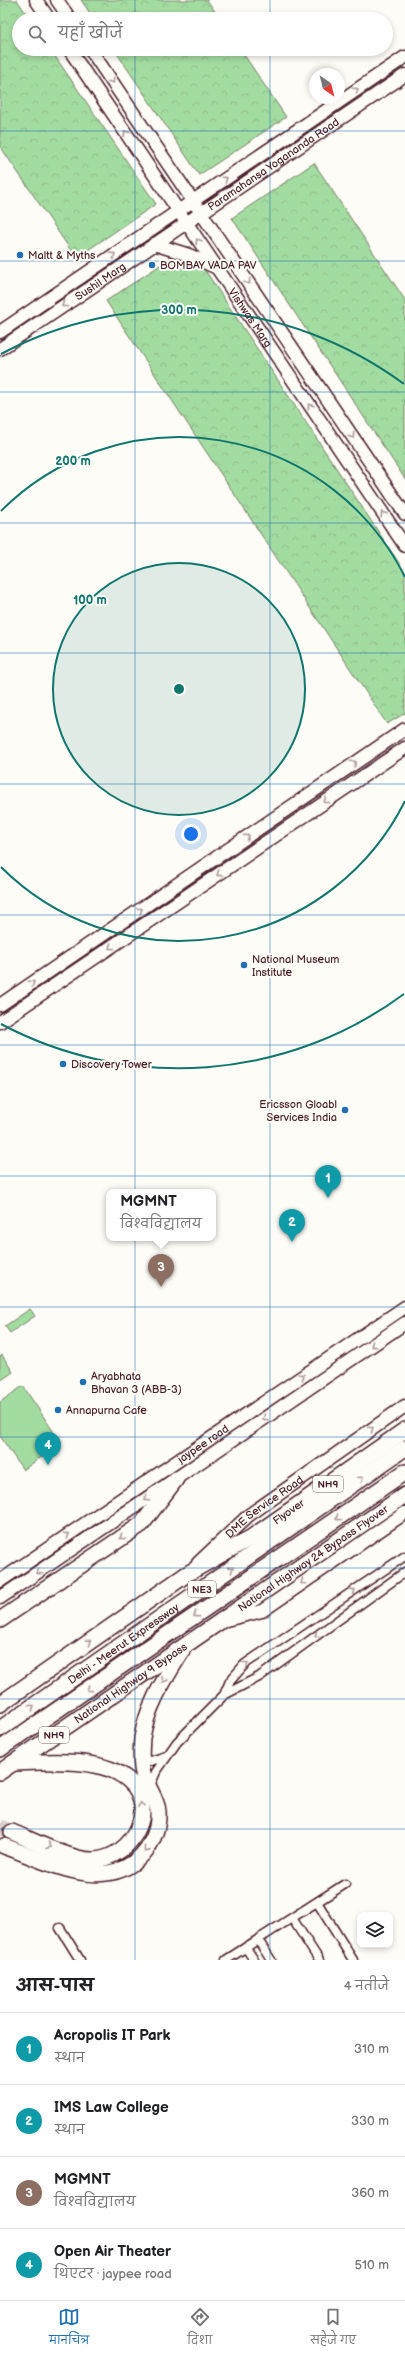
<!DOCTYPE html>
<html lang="hi">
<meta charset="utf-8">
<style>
:root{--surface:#fff;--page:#f2f2f2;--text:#202124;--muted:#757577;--line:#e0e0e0;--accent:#1f6fb2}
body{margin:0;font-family:"Balsamiq Sans","Playpen Sans Deva",sans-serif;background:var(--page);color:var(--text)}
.controls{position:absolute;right:12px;bottom:12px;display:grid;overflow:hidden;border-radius:8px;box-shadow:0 2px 6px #0003}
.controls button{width:36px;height:36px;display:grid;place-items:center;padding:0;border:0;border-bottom:1px solid var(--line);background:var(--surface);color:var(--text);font:20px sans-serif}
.compass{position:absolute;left:309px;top:68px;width:36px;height:36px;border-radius:50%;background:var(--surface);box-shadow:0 2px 6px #0003;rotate:145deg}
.you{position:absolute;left:191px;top:834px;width:14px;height:14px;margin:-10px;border:3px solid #fff;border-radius:50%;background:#1a73e8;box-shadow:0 0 0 6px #1a73e833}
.badge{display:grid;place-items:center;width:26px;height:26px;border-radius:50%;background:var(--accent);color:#fff;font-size:13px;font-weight:700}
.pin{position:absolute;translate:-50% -33px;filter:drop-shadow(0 1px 2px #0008)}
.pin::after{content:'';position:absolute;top:21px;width:14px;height:12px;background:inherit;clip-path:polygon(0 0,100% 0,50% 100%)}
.popup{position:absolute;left:106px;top:1189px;width:110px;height:52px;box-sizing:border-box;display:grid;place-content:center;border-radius:8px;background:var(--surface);filter:drop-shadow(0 1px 3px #0005);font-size:13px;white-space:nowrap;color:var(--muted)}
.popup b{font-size:15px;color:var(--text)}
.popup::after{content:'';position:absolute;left:50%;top:100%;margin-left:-8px;border:8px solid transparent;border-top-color:var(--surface)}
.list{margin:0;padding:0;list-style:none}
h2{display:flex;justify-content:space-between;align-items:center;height:52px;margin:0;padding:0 16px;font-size:17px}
h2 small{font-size:13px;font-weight:400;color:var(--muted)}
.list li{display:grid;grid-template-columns:26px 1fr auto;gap:12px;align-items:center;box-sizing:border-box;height:72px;padding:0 16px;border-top:1px solid var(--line)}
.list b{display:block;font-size:15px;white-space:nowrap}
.list p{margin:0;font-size:13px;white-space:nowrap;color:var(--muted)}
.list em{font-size:13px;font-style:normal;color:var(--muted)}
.icon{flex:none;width:22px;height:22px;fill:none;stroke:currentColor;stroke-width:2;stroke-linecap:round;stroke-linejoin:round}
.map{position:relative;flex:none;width:405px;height:1960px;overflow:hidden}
.search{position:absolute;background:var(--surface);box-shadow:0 2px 6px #0003;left:12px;right:12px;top:12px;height:44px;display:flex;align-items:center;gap:10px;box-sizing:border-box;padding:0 14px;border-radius:22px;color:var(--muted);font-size:15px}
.sheet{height:340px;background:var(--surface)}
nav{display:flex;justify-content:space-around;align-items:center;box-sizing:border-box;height:56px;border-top:1px solid var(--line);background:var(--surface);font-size:11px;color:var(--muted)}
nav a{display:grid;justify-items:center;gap:2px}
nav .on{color:var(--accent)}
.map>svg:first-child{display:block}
</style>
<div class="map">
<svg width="405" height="1960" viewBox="0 0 405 1960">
<defs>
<pattern id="forest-crowns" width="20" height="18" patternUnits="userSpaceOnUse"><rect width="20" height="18" fill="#a3dca1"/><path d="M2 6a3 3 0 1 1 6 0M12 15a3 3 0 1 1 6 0" fill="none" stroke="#8ebc8b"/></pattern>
</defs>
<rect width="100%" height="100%" fill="#fdfcf7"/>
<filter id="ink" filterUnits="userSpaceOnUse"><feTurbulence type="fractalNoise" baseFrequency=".025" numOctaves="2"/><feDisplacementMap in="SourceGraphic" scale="8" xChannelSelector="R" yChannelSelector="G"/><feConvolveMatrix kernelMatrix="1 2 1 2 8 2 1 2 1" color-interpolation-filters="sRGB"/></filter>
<g filter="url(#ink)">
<path fill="#a3dca1" stroke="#767e66" d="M30,1309l5,7 -25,17 -5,-7z
M2,1355l11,17 -13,9v-24z
M23,1386l38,57 -38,27 -23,-34v-34z"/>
<path fill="url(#forest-crowns)" stroke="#767e66" d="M0,0h17l13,19h-11v30h31l106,155 -80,54 -76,-112z
M81,0h126l13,19h-126z
M114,49h126l46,68 -87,58z
M314,163l91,137v179l-173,-261z
M189,246l216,326v141l-18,11 -281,-423z"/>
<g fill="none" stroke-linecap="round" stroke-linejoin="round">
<path stroke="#d9d0ce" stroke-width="15" stroke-dasharray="15 8" stroke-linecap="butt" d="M0,1827l12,5"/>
<defs>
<path id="street" d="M224,1695l6,-14 15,-17 160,-108
M141,1758l10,3 15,-5
M149,1788l7,-16 21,-30 47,-47 35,-18 146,-105
M317,1902l36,58
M292,1918l27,42
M60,1928l20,32
M258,1940l13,20
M246,1948l8,12
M226,1960l119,-76"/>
<g id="secondary">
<path d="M36,0l13,19"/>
<path d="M57,0l13,19"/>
<path id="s1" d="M69,49l336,497"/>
<path d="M90,49l315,465"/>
<path d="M154,244l35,11 28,13"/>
<path d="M0,332l405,-275"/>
<path id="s2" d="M0,349l405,-274"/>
<path d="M0,1005l405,-276"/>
<path d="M0,1022l405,-274"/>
<path id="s3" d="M198,1563l51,-48 156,-109"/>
<path id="s4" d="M0,1581l405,-274"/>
<path d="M0,1598l405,-275"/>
<path d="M226,1620l36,-9 143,-98"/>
</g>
<g id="highway">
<path d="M0,1620l142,-96 34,-45"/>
<path id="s5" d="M0,1704l187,-130 65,-37 153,-107"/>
<path id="s6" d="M0,1729l405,-281"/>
<path d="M0,1749l405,-277"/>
<path id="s7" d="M0,1772l405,-277"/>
<path d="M12,1832c20,8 61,29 81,28 41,-1 70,-58 30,-84 -27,-19 -78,-14 -110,-13"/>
<path d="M4,1846c43,15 101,49 138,9 11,-12 17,-28 16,-44 -1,-12 -10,-23 -14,-34 -4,-12 -3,-27 -2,-39 5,-33 23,-59 40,-87"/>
</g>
</defs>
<use href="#street" stroke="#4a1f2b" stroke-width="11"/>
<use href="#secondary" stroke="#4a1f2b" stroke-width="15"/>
<use href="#highway" stroke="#4a1f2b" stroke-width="18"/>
<use href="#street" stroke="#fdfcf7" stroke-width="8"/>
<use href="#secondary" stroke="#fdfcf7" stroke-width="12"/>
<use href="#highway" stroke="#fdfcf7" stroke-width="15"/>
</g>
<defs><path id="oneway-chevron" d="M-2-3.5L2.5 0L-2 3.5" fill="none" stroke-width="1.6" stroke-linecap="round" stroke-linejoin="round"/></defs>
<g stroke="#ac999b">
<use href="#oneway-chevron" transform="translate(112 81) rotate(56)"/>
<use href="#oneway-chevron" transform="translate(356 90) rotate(-34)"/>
<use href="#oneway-chevron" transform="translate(126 133) rotate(-124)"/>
<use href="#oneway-chevron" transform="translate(225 179) rotate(-34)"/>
<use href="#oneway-chevron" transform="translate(198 241) rotate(-124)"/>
<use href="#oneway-chevron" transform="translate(113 255) rotate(-34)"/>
<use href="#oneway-chevron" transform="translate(248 282) rotate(56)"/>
<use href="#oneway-chevron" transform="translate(64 305) rotate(146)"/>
<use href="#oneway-chevron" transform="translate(310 406) rotate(-124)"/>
<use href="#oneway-chevron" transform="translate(352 436) rotate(56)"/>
<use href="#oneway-chevron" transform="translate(383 514) rotate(-124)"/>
<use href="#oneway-chevron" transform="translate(354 763) rotate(-34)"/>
<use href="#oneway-chevron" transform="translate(326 801) rotate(146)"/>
<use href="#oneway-chevron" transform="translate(247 837) rotate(-34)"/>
<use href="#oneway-chevron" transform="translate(219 874) rotate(146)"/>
<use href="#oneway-chevron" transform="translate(140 910) rotate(-34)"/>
<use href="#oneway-chevron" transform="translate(111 947) rotate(146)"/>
<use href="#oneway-chevron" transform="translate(32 983) rotate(-34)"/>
<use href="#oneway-chevron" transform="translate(373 1345) rotate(146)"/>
<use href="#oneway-chevron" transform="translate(302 1376) rotate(-35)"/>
<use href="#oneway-chevron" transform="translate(265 1418) rotate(146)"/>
<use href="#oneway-chevron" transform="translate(371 1429) rotate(-35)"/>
<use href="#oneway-chevron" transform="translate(361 1479) rotate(-35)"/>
<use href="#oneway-chevron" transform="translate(146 1499) rotate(146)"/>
<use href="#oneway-chevron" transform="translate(338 1518) rotate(146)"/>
<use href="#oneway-chevron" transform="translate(67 1535) rotate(-34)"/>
<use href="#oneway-chevron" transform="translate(122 1537) rotate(146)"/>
<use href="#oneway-chevron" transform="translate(231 1569) rotate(-35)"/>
<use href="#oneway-chevron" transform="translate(39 1572) rotate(146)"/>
<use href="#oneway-chevron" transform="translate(303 1582) rotate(145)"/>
<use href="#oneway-chevron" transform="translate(353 1591) rotate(-34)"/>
<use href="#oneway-chevron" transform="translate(196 1615) rotate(146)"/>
<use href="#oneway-chevron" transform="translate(317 1635) rotate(144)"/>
<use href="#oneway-chevron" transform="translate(89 1642) rotate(-35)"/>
<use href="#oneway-chevron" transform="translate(246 1664) rotate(-38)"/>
<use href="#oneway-chevron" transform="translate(164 1680) rotate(121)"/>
<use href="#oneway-chevron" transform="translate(89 1689) rotate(146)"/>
<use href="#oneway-chevron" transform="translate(32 1707) rotate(-35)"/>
<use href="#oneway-chevron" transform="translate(141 1805) rotate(-98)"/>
<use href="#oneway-chevron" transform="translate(49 1846) rotate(21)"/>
<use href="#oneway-chevron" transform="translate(146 1850) rotate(129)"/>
</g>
</g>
<path fill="none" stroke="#1f6fb2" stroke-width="1" stroke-opacity="0.55" d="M135,0v19M270,0v19M135,49v1911M270,49v1911M0,131h405M0,261h405M0,392h405M0,523h405M0,653h405M0,784h405M0,915h405M0,1045h405M0,1176h405M0,1307h405M0,1437h405M0,1568h405M0,1699h405M0,1829h405"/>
<circle cx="179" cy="689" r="126" fill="#0f766e" fill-opacity=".12"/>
<g fill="none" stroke="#0f766e" stroke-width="2">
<circle cx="179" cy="689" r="126"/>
<path d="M405 801A252 252 0 0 1 1 867M1 511A252 252 0 0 1 405 577"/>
<path d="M404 994A379 379 0 0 1 1 1024M1 354A379 379 0 0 1 404 384"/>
</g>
<g fill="#1f6fb2" stroke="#fdfcf7" stroke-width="1.5">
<circle cx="20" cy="255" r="4"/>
<circle cx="152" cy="265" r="4"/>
<circle cx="244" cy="965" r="4"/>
<circle cx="63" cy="1064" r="4"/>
<circle cx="345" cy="1110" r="4"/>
<circle cx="83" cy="1382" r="4"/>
<circle cx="58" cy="1410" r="4"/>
</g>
<g text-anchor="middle" stroke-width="4" stroke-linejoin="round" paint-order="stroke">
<g fill="#fdfcf7" stroke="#806168" stroke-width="1">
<rect x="313" y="1476" width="30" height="16" rx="3"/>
<rect x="188" y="1581" width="28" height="16" rx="3"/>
<rect x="39" y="1727" width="30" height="16" rx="3"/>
</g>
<g font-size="10" font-weight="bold" fill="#4a1f2b">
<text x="328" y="1488">NH9</text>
<text x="202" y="1593">NE3</text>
<text x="54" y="1739">NH9</text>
</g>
<g font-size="11" fill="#4a1f2b" stroke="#fdfcf7">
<text dy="4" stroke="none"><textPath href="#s2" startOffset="330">Paramahansa Yogananda Road</textPath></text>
<text dy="4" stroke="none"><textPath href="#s2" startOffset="121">Sushil Marg</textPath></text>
<text dy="4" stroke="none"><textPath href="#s1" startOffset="324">Vishwas Marg</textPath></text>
<text dy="4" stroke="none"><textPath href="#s4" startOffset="245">jaypee road</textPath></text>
<text dy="4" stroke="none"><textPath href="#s3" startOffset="87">DME Service Road</textPath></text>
<text dy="4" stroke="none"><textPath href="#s5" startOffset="347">Flyover</textPath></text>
<text dy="4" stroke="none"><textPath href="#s7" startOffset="379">National Highway 24 Bypass Flyover</textPath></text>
<text dy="4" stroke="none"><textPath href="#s6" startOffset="150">Delhi - Meerut Expressway</textPath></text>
<text dy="4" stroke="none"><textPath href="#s7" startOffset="158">National Highway 9 Bypass</textPath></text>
</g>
<g font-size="11" fill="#4a1f2b" stroke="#fdfcf7" text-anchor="start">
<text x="28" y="259">Maltt &amp; Myths</text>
<text x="160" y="269">BOMBAY VADA PAV</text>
<text x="252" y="963">National Museum<tspan x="252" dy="13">Institute</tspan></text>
<text x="71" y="1068">Discovery Tower</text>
<text x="337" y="1108" text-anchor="end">Ericsson Gloabl<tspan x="337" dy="13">Services India</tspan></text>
<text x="91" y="1380">Aryabhata<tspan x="91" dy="13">Bhavan 3 (ABB-3)</tspan></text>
<text x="66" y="1414">Annapurna Cafe</text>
</g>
</g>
<circle cx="179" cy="689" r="6" fill="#0f766e" stroke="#fdfcf7" stroke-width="2"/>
<g font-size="12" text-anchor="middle" font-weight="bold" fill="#0f766e" stroke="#fdfcf7" stroke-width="4" stroke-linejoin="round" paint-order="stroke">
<text x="179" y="314">300 m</text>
<text x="73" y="465">200 m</text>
<text x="90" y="604">100 m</text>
</g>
</svg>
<div class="controls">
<button><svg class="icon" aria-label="layers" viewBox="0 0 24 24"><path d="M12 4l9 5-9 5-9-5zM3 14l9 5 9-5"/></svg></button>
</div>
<svg class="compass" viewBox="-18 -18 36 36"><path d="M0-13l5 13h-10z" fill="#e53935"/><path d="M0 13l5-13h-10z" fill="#757577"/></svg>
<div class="you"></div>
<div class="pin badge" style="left:328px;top:1198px;background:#0f9aa8">1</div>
<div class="pin badge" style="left:292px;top:1242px;background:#0f9aa8">2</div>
<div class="pin badge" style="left:161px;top:1287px;background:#8d6e63">3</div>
<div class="popup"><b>MGMNT</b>विश्वविद्यालय</div>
<div class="pin badge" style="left:48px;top:1465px;background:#0f9aa8">4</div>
<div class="search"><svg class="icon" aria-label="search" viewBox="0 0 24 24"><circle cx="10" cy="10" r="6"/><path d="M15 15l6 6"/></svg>यहाँ खोजें</div>
</div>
<section class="sheet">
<h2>आस-पास<small>4 नतीजे</small></h2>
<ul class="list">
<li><span class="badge" style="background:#0f9aa8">1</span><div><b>Acropolis IT Park</b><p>स्थान</p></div><em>310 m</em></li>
<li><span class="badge" style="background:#0f9aa8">2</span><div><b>IMS Law College</b><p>स्थान</p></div><em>330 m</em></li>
<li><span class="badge" style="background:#8d6e63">3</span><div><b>MGMNT</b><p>विश्वविद्यालय</p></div><em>360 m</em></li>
<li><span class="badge" style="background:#0f9aa8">4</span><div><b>Open Air Theater</b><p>थिएटर · jaypee road</p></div><em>510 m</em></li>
</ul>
</section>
<nav>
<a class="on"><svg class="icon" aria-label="map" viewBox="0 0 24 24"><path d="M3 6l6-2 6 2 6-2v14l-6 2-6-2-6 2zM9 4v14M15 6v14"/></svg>मानचित्र</a>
<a><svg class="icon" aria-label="directions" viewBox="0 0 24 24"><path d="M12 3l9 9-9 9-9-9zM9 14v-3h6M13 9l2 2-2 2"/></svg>दिशा</a>
<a><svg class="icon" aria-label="saved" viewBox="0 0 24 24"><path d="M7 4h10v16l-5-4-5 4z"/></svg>सहेजे गए</a>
</nav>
